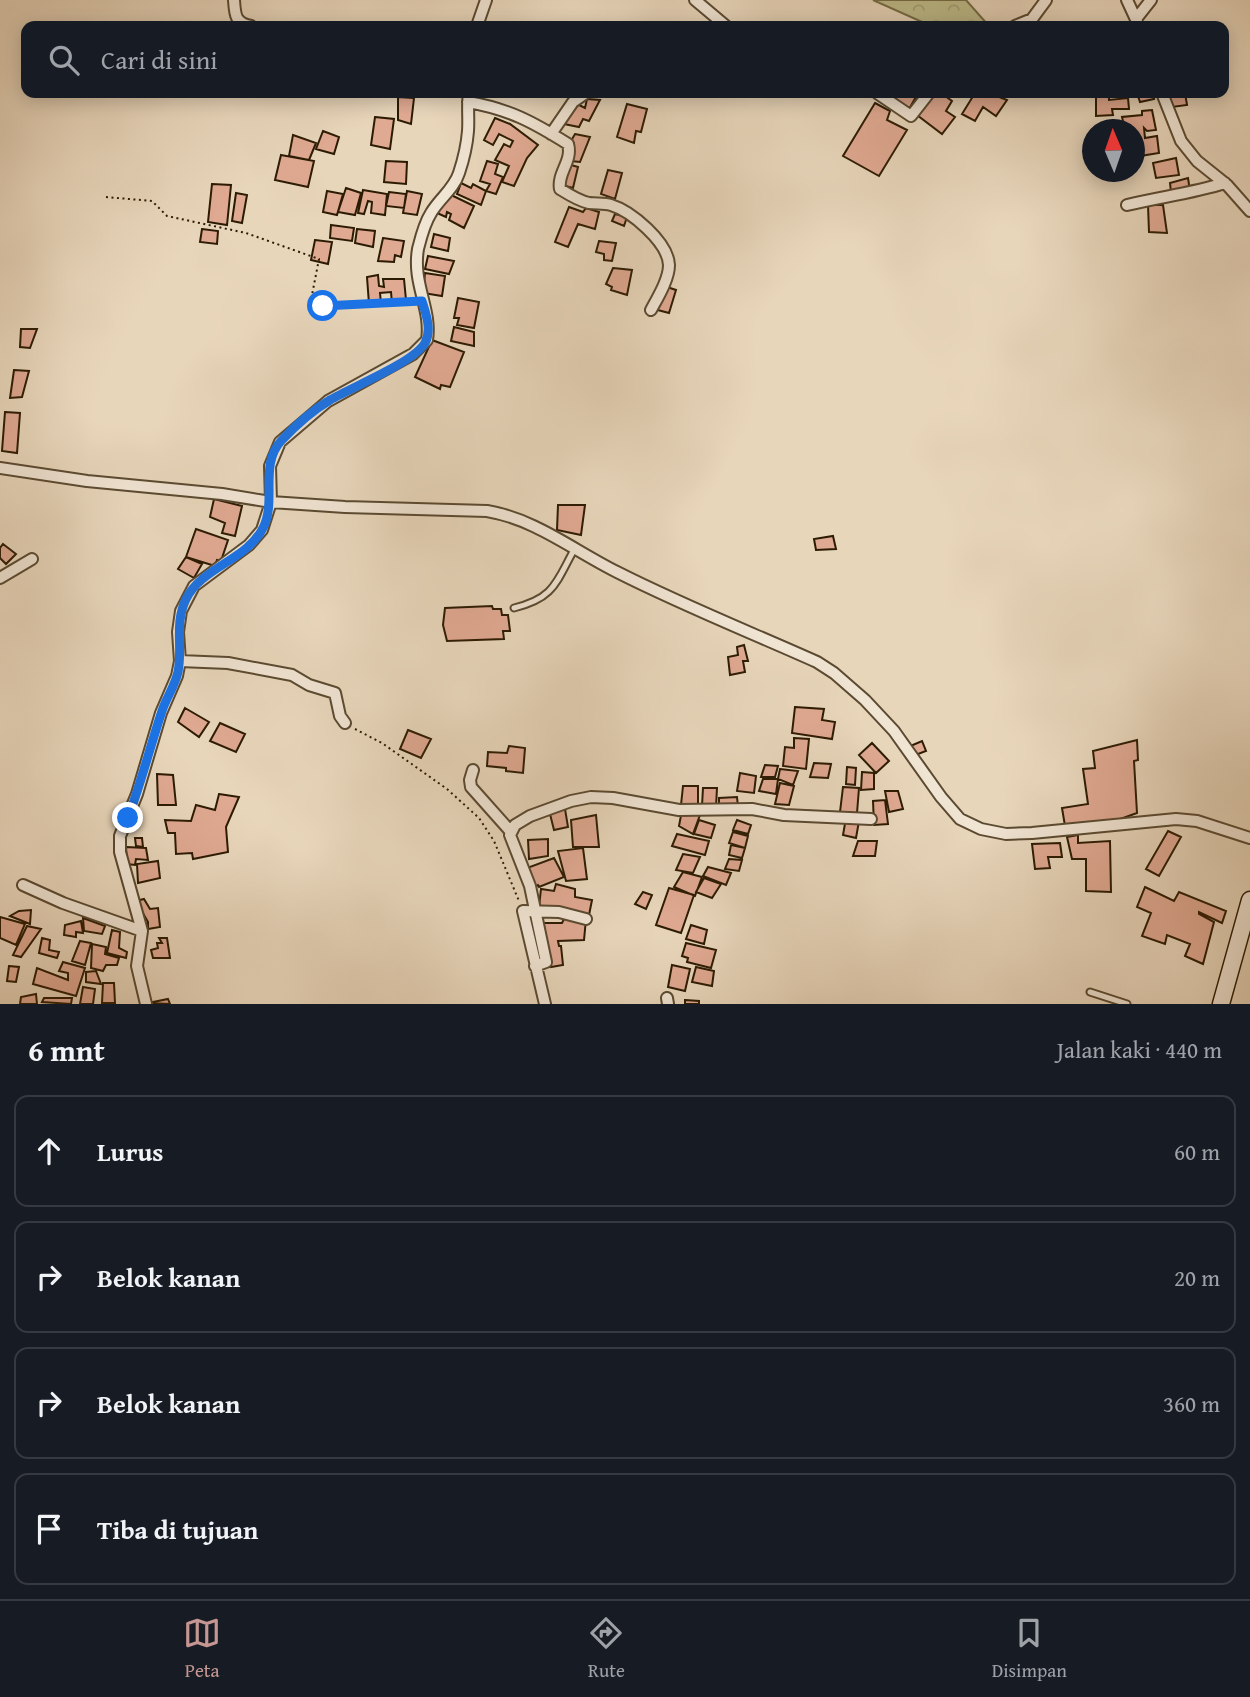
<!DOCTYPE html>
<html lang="id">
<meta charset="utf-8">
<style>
:root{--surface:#171b24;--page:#20242c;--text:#f1f3f6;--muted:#9ea1a6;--line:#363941;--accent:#c59692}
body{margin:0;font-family:"Gentium Book Plus",serif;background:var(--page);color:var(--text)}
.compass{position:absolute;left:1082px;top:119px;width:63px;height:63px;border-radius:50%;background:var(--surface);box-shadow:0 4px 18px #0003;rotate:358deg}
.stop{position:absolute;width:21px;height:21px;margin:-16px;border:5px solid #1a73e8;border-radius:50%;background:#fff}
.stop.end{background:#1a73e8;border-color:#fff;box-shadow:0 2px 7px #0008}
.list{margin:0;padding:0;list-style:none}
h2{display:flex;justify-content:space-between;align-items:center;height:91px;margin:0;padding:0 28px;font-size:30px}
h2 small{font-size:23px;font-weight:400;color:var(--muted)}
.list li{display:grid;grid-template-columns:46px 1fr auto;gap:21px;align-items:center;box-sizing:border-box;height:112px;margin:0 14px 14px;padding:0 14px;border:2px solid var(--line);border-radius:14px}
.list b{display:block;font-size:26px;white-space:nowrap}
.list em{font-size:23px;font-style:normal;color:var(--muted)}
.icon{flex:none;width:38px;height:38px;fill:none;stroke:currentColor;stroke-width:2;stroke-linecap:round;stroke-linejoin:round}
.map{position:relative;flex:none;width:1250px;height:1004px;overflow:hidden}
.search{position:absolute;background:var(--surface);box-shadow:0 4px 18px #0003;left:21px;right:21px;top:21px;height:77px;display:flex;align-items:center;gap:18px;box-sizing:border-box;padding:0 24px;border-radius:14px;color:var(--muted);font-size:26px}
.sheet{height:595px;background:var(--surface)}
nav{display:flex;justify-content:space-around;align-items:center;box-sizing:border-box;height:98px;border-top:2px solid var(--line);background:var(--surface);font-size:19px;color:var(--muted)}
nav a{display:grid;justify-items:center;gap:4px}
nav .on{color:var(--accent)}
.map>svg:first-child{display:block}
</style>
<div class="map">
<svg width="1250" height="1004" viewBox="0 0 1250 1004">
<defs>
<pattern id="forest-crowns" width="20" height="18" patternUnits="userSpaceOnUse" patternTransform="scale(1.75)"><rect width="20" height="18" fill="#bebc8b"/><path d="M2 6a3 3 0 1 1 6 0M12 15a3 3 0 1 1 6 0" fill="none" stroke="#a3a176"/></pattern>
</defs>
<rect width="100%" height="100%" fill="#e8d6bb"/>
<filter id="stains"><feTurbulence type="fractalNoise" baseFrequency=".00286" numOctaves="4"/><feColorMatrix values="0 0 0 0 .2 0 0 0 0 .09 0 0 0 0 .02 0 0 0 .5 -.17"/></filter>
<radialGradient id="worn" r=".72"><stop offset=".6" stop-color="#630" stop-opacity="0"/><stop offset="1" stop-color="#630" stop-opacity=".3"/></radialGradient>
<path fill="url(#forest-crowns)" stroke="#756c47" stroke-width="2" d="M873,0h93l23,26h-58z"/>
<path fill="#e0a992" stroke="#2c1b03" stroke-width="2" d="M893,93h20l4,2 -9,16 -18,-13z
M934,93h7l11,8 -6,10 9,6 -13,17 -25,-19z
M975,93h14l18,7 -11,16 -13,-9 -8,14 -13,-7z
M1137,93h15l2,6 -14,3z
M1168,93h17l2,12 -15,2z
M1096,94h13v6l19,-2 1,11h-17l1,6 -17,1z
M398,97l16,1 -3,26 -13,-4z
M587,99l13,1 -11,21 -6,-2 -4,8 -15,-3 9,-22 12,6z
M875,103l15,8 -3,9 20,10 -28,46 -36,-20z
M627,104l20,5 -6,23 -5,-1 -2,12 -17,-6z
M1152,110l4,20 -9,1 -3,-3 1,10 12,-2 2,17 -25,4v-27h-9l-3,-13 20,-2v-4z
M375,117l19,2 -4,30 -19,-4z
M495,118l15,6 28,21 -11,13 -13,28 -12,-4 7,-16 -14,-6 9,-16 6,3 3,-6 -14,-7 -6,11 -9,-5z
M323,131l16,6 -5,17 -18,-5z
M575,134l15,3 -10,25 -9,-1 3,-18 -3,-2z
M293,135l23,8 -7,17 -20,-4z
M281,155l33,6 -6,26 -33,-7z
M1176,158l3,17 -23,3 -3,-15z
M386,161l21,1 -1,22 -22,-2z
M487,161l11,3 -3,10 8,3 -7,17 -10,-3 4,-7 -10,-3z
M571,165l7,2 -5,21 -11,-3z
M608,170l14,3 -7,26 -14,-5z
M1188,178l2,13 -19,1 -1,-9z
M461,183l10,5 2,-4 13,7 -5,14 -24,-11z
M212,184l19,1 -4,40 -19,-3z
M346,188l15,5 -6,22 -17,-3z
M363,190l24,4 -2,21 -14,-2 1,-11 -4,-1 -4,13 -6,-1z
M327,191l16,3 -6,21 -14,-3z
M407,191l15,3 -5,21 -14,-2z
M389,192l17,2 -2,14 -18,-2z
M236,193l11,2 -5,28 -10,-2z
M447,193l27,13 -10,22 -15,-8 2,-6 -4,-2 -1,5 -9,-4z
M1148,205h15l4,28 -18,-1z
M569,207l14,5 3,-4 13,4 -4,17 -17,-5 -10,23 -13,-5z
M615,214l12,3 -3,9 -12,-5z
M331,225l23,3 -2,13 -22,-3z
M202,229l16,2 -1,13 -17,-2z
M357,229l18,2 -2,16 -18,-4z
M434,234l16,4 -2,13 -17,-4z
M383,238l21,3 -3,16 -6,-2 -1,7 -16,-1z
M315,240l17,2 -4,22 -17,-4z
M599,241l17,2 -4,18 -8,-1v-6l-8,-2z
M428,256l26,5 -5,13 -24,-5z
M613,268l19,2 -5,25 -16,-5 1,-3 -6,-3z
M425,273l20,3 -3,20 -19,-3z
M378,275l1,11 5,1 -1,-8h21l2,21 -14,3 -1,-11 -11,1 1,10 -12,1 -2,-27z
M664,286l12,4 -7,23 -15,-4z
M458,298l21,4 -5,26 -17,-3 2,-7h-5z
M454,327l20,5v14l-23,-5z
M21,329h16l-7,19 -10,-1z
M432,340l32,12 -14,35 -9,-2 -1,4 -25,-12z
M14,370l15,1 -7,26 -12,1z
M5,412l15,1 -3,40 -15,-2z
M214,499l28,7 -7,30 -13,-3 3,-10 -15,-6z
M558,505h27l-4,30 -24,-5z
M196,529l32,11 -7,21 -4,-1 -2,6 -29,-9z
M833,536l3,13 -20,1 -2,-11z
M3,544l13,10 -10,10 -6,-6v-10z
M186,557l16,7 -8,14 -16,-9z
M492,606l1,3h8l1,6h6l2,16h-7l1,8 -57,2 -4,-16 2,-17z
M744,645l4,16h-5l2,11 -15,3 -2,-18 10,-2 -1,-8z
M795,707l29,2 -2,11 13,2 -3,17 -40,-6z
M185,708l24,14 -10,15 -21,-15z
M220,723l25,11 -9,18 -26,-11z
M408,730l23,9 -10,19 -21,-9z
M794,738l15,1 -3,30 -23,-3 2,-19 9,1z
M1137,740l1,20 -4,1 3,52 -25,9 -47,4 -3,-18 26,-4 -5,-35 12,-1 -2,-17z
M922,741l4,10 -13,5 -5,-9z
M872,743l17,18 -13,12 -17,-18z
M509,746l16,2 -2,25 -17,-2v-3l-19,-2 1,-14 19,1z
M814,763l17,1 -3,14 -18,-1z
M765,765l13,1 -3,11h-14z
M847,767l9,1 -1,17 -9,-1z
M780,769l18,2 -5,14 -15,-6z
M862,772l12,1v16l-13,1z
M740,773l16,3 -2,17 -17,-2z
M157,774l16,1 3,30h-18z
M763,779h15l-2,15 -17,-3z
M780,783l14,3 -5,19 -14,-1z
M683,786h15v20l-17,-1z
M843,787l16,1 -2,25 -17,-1z
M703,788h14l-1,19 -14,-1z
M885,791h13l5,18 -14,3z
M219,794l20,3 -13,30 2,25 -35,7 -1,-6 -16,1 -1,-21h-7l-3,-13 26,1 5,-16 19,5z
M737,797l1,10h-19v-9z
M885,800l3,24 -14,1 -1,-24z
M565,809l3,18 -14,3 -4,-16z
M682,810l18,5 -7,19 -14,-8z
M596,815l3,32h-26l-2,-27z
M846,818l13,3 -3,17 -13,-3z
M699,820l16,5 -4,13 -17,-4z
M737,820l14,5 -3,9 -15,-4z
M1168,831l13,6 -22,39 -13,-7z
M733,832l15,4 -3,12 -16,-5z
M677,834l32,7 -4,14 -33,-9z
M1078,835v8l32,-2 1,51 -25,-1v-32h-14l-5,-22z
M135,838h7l1,9 -7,-1z
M548,839v17l-19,3 -1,-19z
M858,841h19l-2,15h-22z
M1060,843l2,14h-14l2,11 -15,1 -3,-25z
M731,845l14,3 -3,10 -13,-3z
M126,847l20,1 2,12 -12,-1 -1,6 -8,-1z
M583,848l4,31 -21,2 -8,-30z
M683,854l17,3 -7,16 -17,-3z
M554,858l10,19 -25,10 -1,-2 -4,2 -7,-19z
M729,859l13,1 -3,11 -14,-2z
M158,861l2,17 -22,5 -1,-19z
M708,867l23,6 -5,12 -23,-9z
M683,872l19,5 -7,19 -21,-9z
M704,878l17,6 -9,14 -16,-6z
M556,884l19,5v8l17,3 -3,15 -50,-8 2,-18 13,2z
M1145,887l29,14 5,-9 47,19 -4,12 -23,-11v2l15,8 -11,42 -18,-8 5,-12 -23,-9 -2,9 -23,-8 9,-23 -14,-6z
M669,888l25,7 -13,38 -25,-8z
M643,892l9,3 -6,14 -11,-5z
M144,899l6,10 8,-1 2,19 -12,2v-7l-12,-21z
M31,910l-1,14 -20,-8 9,-5z
M0,917l25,7 -9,21 -16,-7z
M83,918l22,8 -3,8 -18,-3z
M564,919h22l-2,21 -26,1 1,5h2l2,19 -12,2 -10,-44h21z
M81,921l2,12 -7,-1v5l-12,-2 1,-10z
M691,925l16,5 -3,14 -18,-5z
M27,926l14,3 -20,28 -8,-2z
M112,930l8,2 -1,16 8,4 -1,6 -19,-5z
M42,938l8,2 -1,10 10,2 -2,6 -18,-5z
M159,938h8l3,20h-17l-2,-8 7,-2 -1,-5h5z
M80,941l11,2 -6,22 -13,-4z
M686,943l30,7 -5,18 -24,-6 1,-4 -6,-2z
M92,944l14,3 -1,7 14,4 -2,7h-11l-3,6 -12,-3z
M63,962l22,6 -9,28 -43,-12 4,-16 31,12v-7l-9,-2z
M672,965l18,4 -5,22 -17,-4z
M9,966l10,1 -3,15 -9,-1z
M696,967l18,4 -2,15 -20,-4z
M96,971l5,13 -15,-2v-10z
M103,983h11l1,20h-13z
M83,987l12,2 -2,15h-13z
M36,994l1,10h-17l1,-7z
M44,998h28l-1,6 -29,-2z
M168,999l2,5 -22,-1z
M685,1000l14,1v3h-14z"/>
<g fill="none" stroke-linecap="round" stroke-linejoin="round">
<defs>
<path id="lane" d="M514,608c41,-10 42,-26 61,-60
M1090,992l37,12"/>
<path id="street" d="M234,0c1,15 1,23 17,26
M695,0l31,26
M1127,0l12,26
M1136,19l15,-19
M477,26l9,-26
M1015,26l17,-7 14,-19
M877,93l34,23 18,-23
M1162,93l19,48 16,20 30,24 23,26
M468,102c41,7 65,20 100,42 5,17 -11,29 -8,45 8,5 19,12 29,14 8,1 15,0 22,2 20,6 57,37 58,60 0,14 -11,32 -18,45
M551,134l22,-32 13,-9
M1127,205c33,-8 66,-12 98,-22
M0,468l87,13 135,13 49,8 74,5 142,4c48,8 86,39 130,61 65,33 133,60 200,90l17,11 31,27 29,31 47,66 19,22 21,10 25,5 26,-1 144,-14 21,2 53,17
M0,578l32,-19
M180,661l48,2 64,12 17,10 26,8 5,23 5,7
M473,770l-3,10 1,7 40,45
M23,885l40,18 79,28
M535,966l11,-4 -16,-76 -20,-51 5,-10 15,-9 41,-15 20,-4 22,1 66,12 73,-1 32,6 87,4
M667,998l1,6
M146,1004l-9,-38 5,-35 -22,-79v-16l17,-42 24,-81 16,-37 3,-15 -2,-29 3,-21 13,-25 55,-41 13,-15 9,-28 -1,-36 10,-24 48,-41 85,-47 14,-14c5,-31 -15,-56 -9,-91 3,-12 6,-25 13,-36 8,-14 23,-24 28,-40 4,-12 8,-29 9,-42 1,-13 -1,-25 1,-38
M545,1004l-22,-93 36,1 27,7"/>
<path id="secondary" d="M1221,1004l29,-104"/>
</defs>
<use href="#lane" stroke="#5b4a31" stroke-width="9"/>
<use href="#street" stroke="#5b4a31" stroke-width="14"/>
<use href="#secondary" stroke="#2c1b03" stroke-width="19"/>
<path stroke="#2c1b03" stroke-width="2" stroke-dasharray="2 3.5" stroke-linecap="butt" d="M106,197l46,4 15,15 79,17 73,26 -7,36 5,10 6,1 88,-4
M355,729l27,14 65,46 32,29 15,23 25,60"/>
<use href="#lane" stroke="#f0e4d3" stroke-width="5"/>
<use href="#street" stroke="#f0e4d3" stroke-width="10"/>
<use href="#secondary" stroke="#f0e4d3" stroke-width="16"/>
</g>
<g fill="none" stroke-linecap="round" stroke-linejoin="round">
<path stroke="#1a73e8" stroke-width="9" d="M128,818c13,-35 22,-71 34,-107 4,-13 13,-25 16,-39 5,-25 -4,-48 8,-73 16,-32 61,-39 77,-71 14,-27 -4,-63 18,-87 13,-14 32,-31 49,-41 22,-13 83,-37 95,-57 7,-13 1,-29 -3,-42l-99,5"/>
</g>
<rect width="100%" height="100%" filter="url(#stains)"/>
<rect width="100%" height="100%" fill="url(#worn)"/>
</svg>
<svg class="compass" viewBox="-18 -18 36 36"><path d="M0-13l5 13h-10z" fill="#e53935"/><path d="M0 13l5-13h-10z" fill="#9ea1a6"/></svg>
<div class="stop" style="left:323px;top:306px"></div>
<div class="stop end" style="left:128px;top:818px"></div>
<div class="search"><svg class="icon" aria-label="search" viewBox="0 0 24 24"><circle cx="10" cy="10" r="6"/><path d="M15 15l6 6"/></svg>Cari di sini</div>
</div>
<section class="sheet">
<h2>6 mnt<small>Jalan kaki · 440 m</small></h2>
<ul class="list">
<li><svg class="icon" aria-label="ahead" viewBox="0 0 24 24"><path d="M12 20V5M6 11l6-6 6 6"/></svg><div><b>Lurus</b></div><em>60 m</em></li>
<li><svg class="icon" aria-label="right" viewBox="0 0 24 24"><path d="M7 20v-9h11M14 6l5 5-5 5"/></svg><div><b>Belok kanan</b></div><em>20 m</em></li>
<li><svg class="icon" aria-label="right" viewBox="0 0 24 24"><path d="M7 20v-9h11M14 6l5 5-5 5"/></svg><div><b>Belok kanan</b></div><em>360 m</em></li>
<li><svg class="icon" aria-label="arrive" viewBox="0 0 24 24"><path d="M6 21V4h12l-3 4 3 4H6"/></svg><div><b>Tiba di tujuan</b></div></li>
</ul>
</section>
<nav>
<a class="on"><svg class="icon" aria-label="map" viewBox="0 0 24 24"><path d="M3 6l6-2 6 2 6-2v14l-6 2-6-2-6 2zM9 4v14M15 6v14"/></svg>Peta</a>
<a><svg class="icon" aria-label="directions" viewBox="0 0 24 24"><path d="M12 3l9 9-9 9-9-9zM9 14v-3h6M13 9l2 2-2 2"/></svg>Rute</a>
<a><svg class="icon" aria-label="saved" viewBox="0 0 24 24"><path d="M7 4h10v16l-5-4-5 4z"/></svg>Disimpan</a>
</nav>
